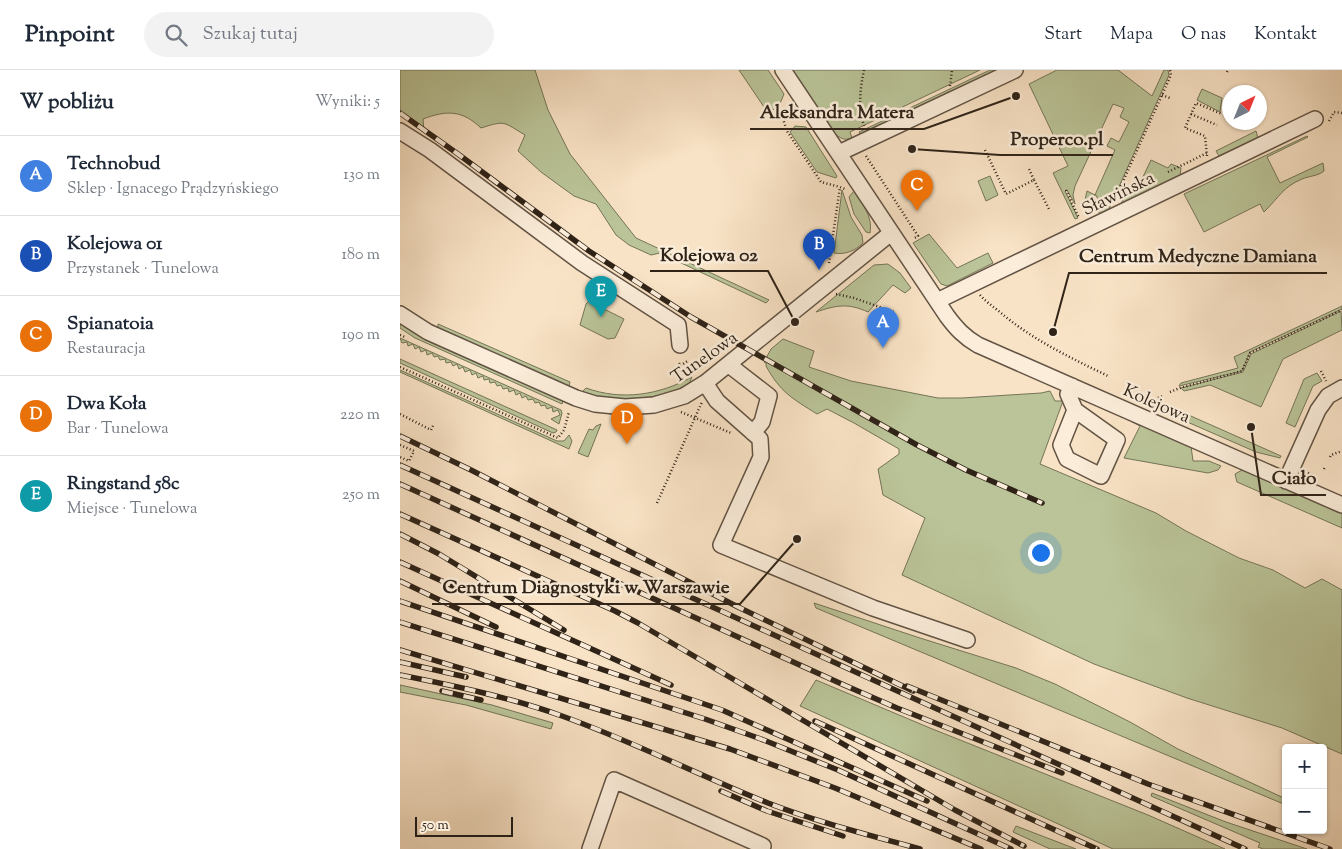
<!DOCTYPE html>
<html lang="pl">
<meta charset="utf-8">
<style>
:root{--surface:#fff;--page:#f2f2f3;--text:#1f2937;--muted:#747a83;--line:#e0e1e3;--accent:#8f2418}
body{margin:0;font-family:"Sorts Mill Goudy",serif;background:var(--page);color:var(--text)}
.controls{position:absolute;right:15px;bottom:15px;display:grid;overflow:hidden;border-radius:5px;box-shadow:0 1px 4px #0004}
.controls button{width:45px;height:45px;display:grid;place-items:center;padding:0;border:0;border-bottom:1px solid var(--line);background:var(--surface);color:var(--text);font:25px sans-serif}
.compass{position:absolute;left:822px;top:15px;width:45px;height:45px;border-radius:50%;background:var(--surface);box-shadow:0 1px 4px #0004;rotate:43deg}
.scale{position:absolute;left:15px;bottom:12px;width:98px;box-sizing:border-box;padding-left:5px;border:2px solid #2f2318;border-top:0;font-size:14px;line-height:18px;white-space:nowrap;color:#2f2318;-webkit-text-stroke:4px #fbedda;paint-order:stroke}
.you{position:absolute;left:640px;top:482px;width:18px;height:18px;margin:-12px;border:4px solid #fff;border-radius:50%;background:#1a73e8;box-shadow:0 0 0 8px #1a73e833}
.badge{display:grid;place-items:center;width:32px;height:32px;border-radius:50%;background:var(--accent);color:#fff;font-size:16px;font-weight:700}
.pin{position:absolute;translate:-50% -41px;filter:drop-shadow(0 1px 2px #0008)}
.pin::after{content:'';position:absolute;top:26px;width:18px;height:15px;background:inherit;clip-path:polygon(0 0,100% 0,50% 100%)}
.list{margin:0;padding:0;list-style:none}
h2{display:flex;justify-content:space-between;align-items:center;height:65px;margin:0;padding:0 20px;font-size:21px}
h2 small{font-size:16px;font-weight:400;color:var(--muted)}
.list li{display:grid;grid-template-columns:32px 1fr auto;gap:15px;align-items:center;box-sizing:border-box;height:80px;padding:0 20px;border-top:1px solid var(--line)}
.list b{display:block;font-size:19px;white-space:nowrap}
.list p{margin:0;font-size:16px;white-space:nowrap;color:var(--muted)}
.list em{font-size:16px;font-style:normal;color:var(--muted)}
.icon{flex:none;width:28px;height:28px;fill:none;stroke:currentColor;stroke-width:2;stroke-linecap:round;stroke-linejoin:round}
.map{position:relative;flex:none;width:942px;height:779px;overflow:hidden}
header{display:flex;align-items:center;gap:30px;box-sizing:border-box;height:70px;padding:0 25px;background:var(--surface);border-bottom:1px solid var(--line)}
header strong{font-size:24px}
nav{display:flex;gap:28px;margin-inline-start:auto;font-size:18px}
.search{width:350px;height:45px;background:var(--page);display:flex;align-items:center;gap:12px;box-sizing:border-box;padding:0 18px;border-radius:28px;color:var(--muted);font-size:19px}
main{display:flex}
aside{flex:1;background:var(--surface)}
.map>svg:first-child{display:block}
</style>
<header>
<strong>Pinpoint</strong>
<div class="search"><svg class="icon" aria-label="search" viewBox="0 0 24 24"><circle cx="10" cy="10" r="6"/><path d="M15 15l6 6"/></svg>Szukaj tutaj</div>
<nav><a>Start</a><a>Mapa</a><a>O nas</a><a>Kontakt</a></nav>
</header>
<main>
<aside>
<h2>W pobliżu<small>Wyniki: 5</small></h2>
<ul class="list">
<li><span class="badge" style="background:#3f7fe0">A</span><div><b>Technobud</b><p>Sklep · Ignacego Prądzyńskiego</p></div><em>130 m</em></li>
<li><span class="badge" style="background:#1a4fb4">B</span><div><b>Kolejowa 01</b><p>Przystanek · Tunelowa</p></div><em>180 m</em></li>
<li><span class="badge" style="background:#e8710a">C</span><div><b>Spianatoia</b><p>Restauracja</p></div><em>190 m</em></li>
<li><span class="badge" style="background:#e8710a">D</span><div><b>Dwa Koła</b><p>Bar · Tunelowa</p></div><em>220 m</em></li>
<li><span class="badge" style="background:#0f9aa8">E</span><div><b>Ringstand 58c</b><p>Miejsce · Tunelowa</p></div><em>250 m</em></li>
</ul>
</aside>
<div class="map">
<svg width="942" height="779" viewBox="0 0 942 779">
<rect width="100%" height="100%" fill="#f9e3c6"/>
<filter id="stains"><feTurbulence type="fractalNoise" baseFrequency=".004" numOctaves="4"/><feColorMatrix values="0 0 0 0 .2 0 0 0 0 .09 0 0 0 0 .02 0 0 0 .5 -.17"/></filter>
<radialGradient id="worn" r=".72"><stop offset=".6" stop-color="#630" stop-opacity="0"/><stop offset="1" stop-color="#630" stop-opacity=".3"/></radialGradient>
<path fill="#bac498" stroke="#747458" d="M0,0h135l13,40 22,44 66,84 133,62 -3,3 -106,-50 -9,2 -22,-10 -13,-10 -20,-31 -22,-8 -33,-24 -23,-21 7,-16c-22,-13 -19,-15 -44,-7 -19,-18 -34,-18 -58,-9l1,12 -24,-17z
M339,0h29l16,24 -5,12 -11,7z
M392,0h188l-130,62 2,6c-8,3 -12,0 -18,-5z
M590,0h8l-137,65 -2,-3z
M657,0h61l34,26 12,-26h4l1,5 -60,134 -9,5 -3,-5 4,-3 -5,-11 -11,5 2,-9 8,4 20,-45 -8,-4 4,-8 8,4 10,-20 -9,-5 4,-9 -11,-4 -38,82 -2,9 2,9 -8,-14 -2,1 13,27 -3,1 -22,-46 15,-7 -39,-82z
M802,19l20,9 -2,14 -23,-12z
M395,56l11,1 31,49 -1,2 -19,-6 -27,-40z
M856,61l2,7 -2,1 -37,17 -3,-5z
M907,66l1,1 -41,20 13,26 43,-20 1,8c-6,5 -15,5 -22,8 -19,8 -23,18 -36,31l-2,2 -4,-8 -56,28 -20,-38z
M751,90l17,8 3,-4 10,4 -1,8 -59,28 8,-17 12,-6z
M590,106l8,19 -12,6 -8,-20z
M442,120l9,27 11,18 1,8c-8,8 -18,12 -29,10z
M454,121c8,13 19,25 16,42l-4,-1 -12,-18 -5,-17z
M529,164l28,34 31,-15 5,10 -46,23 -6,-2 -28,-41z
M488,194l12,9 11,15 -6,5 -12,-8 -25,27c-20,-9 -31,-7 -52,0l58,-47z
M190,230l16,10 18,9 -9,19 -7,1 -28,-14 6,-21z
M942,236v3l-92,43 -8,19 -63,15 2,-3 57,-15 -4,-11z
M941,241l1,19 -59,29 -22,48 -51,-22 -26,6 -3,-3 62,-16 8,-18z
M0,253l38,22 125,56 -1,3 -147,-66 -15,-10z
M38,254l132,58 -1,4 -128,-55 -3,-3z
M0,268l161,72 1,3 -3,11 -8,-5 9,-4 -2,-5 -5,2 -1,-5 -5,2 -2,-4 -4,1 -2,-4 -4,1 -2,-4 -5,1 -2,-4 -4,2 -2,-5 -4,2 -2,-5 -5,2 -1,-4 -5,1 -2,-4 -4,1 -2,-4 -5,1 -1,-4 -5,1 -1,-4 -5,2 -2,-5 -4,2 -2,-5 -5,2 -2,-5 -4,2 -2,-5 -4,2 -2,-4 -5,1 -1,-4 -5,1 -2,-4 -4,1 -2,-4 -5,2 -1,-5 -5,2 -2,-5 -4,2 -2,-5 -5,2 -1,-4 -5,1z
M383,269l31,12 -5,16 42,14 87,17h24l79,-5 9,-2 5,10h8l-23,63 116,49 30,18 53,27 34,12 32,18 17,-9 20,11v164l-60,-26 -95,-30 -93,-34 -192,-89 23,-57 -42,-23 -5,-26 21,-15v-5l-45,-26 -27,-14 -10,5c-24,-15 -37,-22 -51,-48v-3l-2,-1 7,-13z
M0,289l157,71 -1,2 -3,1 -153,-70z
M0,300l157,71h7l5,-6 3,6 -3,8 -169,-77z
M917,303l5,8 -9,5 -18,41 -9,-4 18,-44z
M292,307l-3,7c-33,17 -71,20 -107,8l4,-4c36,13 73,7 106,-11z
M692,331l99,45 2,15h16l12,5 -3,4 -10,3 -84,-15 16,-32z
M753,334l13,1 115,51 -1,2 -24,-6 -103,-45z
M201,354l-13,33 -10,-4 11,-24 4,1 3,-4z
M844,399l98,43v16l-105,-46 -2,-8z
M414,533l106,35 96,30 39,16 75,38 48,27 108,50v6l-470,-197z
M416,610l114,48 218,87 77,34h-112l-313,-143z
M0,615l92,20 61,18 -2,6 -85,-24 -66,-13z
M752,723l74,29 81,27h-44l-5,-2 2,-4 -109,-47z
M616,756l60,23h-26l-37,-17z"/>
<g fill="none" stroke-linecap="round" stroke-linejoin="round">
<defs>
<path id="minor" d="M383,0l164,246c9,12 17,21 31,29l364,160
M0,61l30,19 152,113 96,62 2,20
M439,83l176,-83
M537,231l378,-182
M0,244l28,18 148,66 19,6 30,3 29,-2 30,-9 21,-13 186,-150
M329,295l40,31 -7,26 -9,11
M305,313l12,18 43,38 1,18 -40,88 152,63 94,32
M672,316l-4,8 7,16 42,30 -16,36 -34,-17 -6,-14 14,-35
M886,411l32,-71 10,-14 14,-8
M190,779l24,-69 149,66 -2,3"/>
</defs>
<use href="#minor" stroke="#625344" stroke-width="18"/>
<path stroke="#2f2318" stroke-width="2.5" stroke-dasharray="1 2.5" stroke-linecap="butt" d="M464,0c-4,19 -6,37 0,56
M827,2l1,-2
M550,16l2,-16
M762,25l8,3
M392,42l-9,7 4,12 34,51 19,5
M791,44l26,11
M929,51l5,-9 8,1
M585,80l21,44 28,-14 -5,-11
M466,86l52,80 -5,3
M807,86l-2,-20 -20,-8 11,-25 26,11
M768,102l39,-19
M634,110l16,31
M666,120l13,28
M715,129l56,-124 -1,-5
M429,193l11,-76 5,2
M436,224l18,4 40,14
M580,225c6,7 14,12 21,18 32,27 70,45 107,63
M0,265l5,2
M279,293l1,3 9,-6
M0,297l158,71 6,-8 5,-18
M921,301l5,10
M770,322l10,-4 62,-17 8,-18 92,-43
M758,328l5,-2
M281,342l50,21
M0,344l31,16 3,-6
M0,375l14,6 -5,10 -9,-4
M930,387l1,-2 11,-4
M924,399l1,-2
M905,401l10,6
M257,433l45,-101"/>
<use href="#minor" stroke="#fbedda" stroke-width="15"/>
<defs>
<path id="rail" d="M0,43l58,41 131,97 102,66 226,128 49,25 76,33
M0,366l71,34 267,137 175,84
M0,395l845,384
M0,414l444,201 53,23 165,65
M0,444l215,97 23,12 317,187 69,36
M0,464l39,20 125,76
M0,492l271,123
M0,511l96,46
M0,531l322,109 205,91
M0,552l305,97 56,20 77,31 173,79
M0,580l330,99 105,39 146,61
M0,592l66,15
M0,605c55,11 109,22 162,41 70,25 136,59 206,87 49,19 101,32 152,46
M507,616l241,98 182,65
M42,621l39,9
M415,651l282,128
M321,721l46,20 76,25"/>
</defs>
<use href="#rail" stroke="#2f2318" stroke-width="5.5"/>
<use href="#rail" stroke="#fbedda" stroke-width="4" stroke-dasharray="11" stroke-linecap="butt"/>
</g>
<g text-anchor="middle" stroke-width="5" stroke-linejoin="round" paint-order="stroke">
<g font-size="18" fill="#2f2318" stroke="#fbedda">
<text transform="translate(718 123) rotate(-26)" y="6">Sławińska</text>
<text transform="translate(304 287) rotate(-35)" y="6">Tunelowa</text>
<text transform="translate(757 333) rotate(24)" y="6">Kolejowa</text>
</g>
</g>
<path fill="none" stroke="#2f2318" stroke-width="2" d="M616 26L524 59H350M512 79L600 85H713M395 252L368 201H250M653 262L669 203H927M851 357L861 425H926M397 469L340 534H32"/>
<g fill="#2f2318" stroke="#fbedda" stroke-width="2">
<circle cx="616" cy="26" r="5"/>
<circle cx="512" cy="79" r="5"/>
<circle cx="395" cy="252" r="5"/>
<circle cx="653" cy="262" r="5"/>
<circle cx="851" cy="357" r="5"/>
<circle cx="397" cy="469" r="5"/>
</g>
<g font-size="19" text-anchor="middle" font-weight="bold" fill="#2f2318" stroke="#fbedda" stroke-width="5" stroke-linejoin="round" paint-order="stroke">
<text x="437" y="48">Aleksandra Matera</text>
<text x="657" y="75">Properco.pl</text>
<text x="309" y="191">Kolejowa 02</text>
<text x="798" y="192">Centrum Medyczne Damiana</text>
<text x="894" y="414">Ciało</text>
<text x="186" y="523">Centrum Diagnostyki w Warszawie</text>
</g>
<rect width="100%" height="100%" filter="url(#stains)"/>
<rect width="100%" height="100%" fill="url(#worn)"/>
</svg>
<div class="controls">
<button>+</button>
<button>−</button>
</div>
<svg class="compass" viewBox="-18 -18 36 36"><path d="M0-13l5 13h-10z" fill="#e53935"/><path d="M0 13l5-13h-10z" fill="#747a83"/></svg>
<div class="scale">50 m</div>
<div class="you"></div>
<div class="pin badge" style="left:483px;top:278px;background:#3f7fe0">A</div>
<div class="pin badge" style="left:419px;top:200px;background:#1a4fb4">B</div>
<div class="pin badge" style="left:517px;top:141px;background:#e8710a">C</div>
<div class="pin badge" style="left:227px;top:374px;background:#e8710a">D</div>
<div class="pin badge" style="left:201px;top:247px;background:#0f9aa8">E</div>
</div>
</main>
